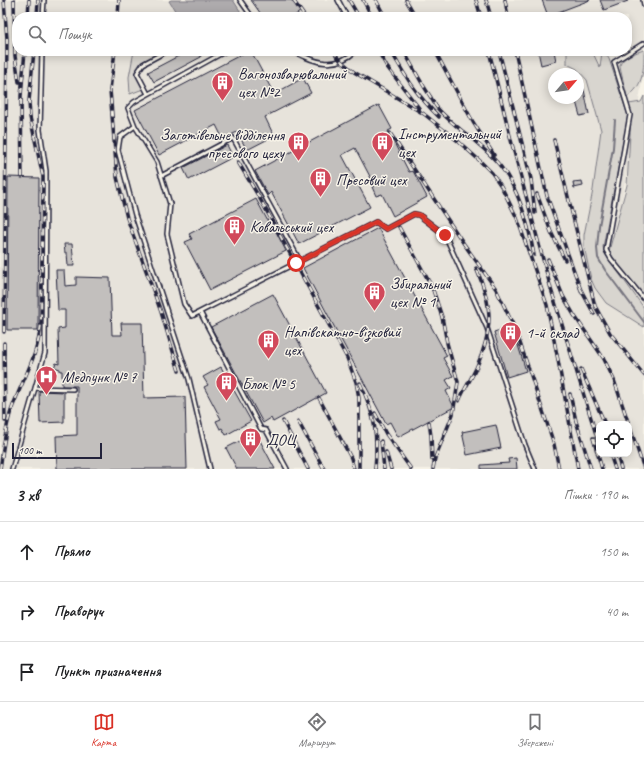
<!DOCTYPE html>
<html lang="uk">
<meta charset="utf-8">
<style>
:root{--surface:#fff;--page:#f2f2f2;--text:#202124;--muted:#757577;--line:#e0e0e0;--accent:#d93025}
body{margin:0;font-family:Caveat,sans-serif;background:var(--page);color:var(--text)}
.controls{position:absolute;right:12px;bottom:12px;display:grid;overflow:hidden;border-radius:8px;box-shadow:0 2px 10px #0003}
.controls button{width:36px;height:36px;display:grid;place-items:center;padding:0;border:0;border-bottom:1px solid var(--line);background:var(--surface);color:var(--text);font:20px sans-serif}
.compass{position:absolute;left:548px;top:68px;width:36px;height:36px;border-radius:50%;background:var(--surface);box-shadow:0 2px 10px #0003;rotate:61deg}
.scale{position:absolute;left:12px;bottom:10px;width:90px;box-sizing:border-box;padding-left:4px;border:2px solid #22223b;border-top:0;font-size:11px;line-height:14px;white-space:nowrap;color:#22223b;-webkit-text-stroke:3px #f7f3e8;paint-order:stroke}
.stop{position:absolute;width:12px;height:12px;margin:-9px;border:3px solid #d93025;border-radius:50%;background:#fff}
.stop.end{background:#d93025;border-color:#fff;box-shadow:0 1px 4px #0008}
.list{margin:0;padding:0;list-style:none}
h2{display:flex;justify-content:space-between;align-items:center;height:52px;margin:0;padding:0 16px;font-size:17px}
h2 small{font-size:13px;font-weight:400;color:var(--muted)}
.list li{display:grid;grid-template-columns:26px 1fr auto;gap:12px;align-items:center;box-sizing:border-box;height:60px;padding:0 16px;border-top:1px solid var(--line)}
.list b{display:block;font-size:15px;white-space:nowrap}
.list em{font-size:13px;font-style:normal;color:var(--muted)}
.icon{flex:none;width:22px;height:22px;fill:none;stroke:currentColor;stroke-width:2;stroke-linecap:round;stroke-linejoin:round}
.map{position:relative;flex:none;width:644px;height:469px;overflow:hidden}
.search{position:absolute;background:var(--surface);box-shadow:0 2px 10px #0003;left:12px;right:12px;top:12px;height:44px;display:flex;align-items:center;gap:10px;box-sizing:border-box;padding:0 14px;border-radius:16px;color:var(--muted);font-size:15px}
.sheet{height:232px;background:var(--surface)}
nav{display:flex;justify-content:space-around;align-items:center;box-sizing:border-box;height:56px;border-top:1px solid var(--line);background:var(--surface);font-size:11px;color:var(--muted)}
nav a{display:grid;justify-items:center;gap:2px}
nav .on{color:var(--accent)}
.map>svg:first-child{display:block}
</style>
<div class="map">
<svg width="644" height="469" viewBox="0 0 644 469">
<rect width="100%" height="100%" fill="#f7f3e8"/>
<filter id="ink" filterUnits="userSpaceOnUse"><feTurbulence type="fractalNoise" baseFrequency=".025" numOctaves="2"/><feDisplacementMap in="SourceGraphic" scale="8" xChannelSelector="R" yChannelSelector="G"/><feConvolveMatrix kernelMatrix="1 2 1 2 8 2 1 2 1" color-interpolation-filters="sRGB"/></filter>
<g filter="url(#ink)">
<path fill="#e7e3db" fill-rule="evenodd" d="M0,0h644v71l-30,175 30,43v180h-644zM17,17h610v34h-610zM554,74h24v24h-24zM599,424h30v30h-30z"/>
<path fill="#d8d5cf" stroke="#7d7c85" d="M644,50c0,18 0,36 -17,47 -1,-7 -7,-26 -7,-32 2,-8 17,-13 24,-15z
M134,51h29l-21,11 -7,11 8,16 -13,5 -1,-17z
M567,51h25l8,17 2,-17h2l5,8 19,57 -25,131 2,7 39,54v19l-38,-24 -11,-15 -4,-9 -7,-33v-11l9,-45 8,-60 -14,-50 -10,-11 -10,-5z
M644,96v200l-27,-33 -8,-12 18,-66 4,-67 -2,-14 12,-2z"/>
<path fill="#aeabad" stroke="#76747f" d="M171,0h62l11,17h-65l-10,-16z"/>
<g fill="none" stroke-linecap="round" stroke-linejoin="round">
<path stroke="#76747f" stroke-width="2" d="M615,120l-2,28 -14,78 -2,22 1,10 7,12 39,52"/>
</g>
<path fill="#c2bfbd" stroke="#22223b" d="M251,0h42l8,11 -8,6h-30z
M542,0h48l-42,16z
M600,0h28v1l-24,9z
M188,51h10l3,6 -47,25 -6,-10z
M248,51h3l23,43 29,-16 8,15 -46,24 9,19 -27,14 -10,-18 -14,7 -7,-14 -57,30 -24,-45z
M538,51h16l2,10 -15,4z
M583,85l6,29 -9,2 -5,-18h3v-12z
M379,105l13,24 -4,2 21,41 4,-1 14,26 -34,19 -11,-22 -6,2 -4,-9 3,-1 -20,-38 -13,7 28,52 -71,37 -28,-52 -3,3 -13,-24z
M227,145l6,12 -44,23 -6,-12z
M8,177l31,1 -1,152h-31z
M582,181l1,5 -9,2 -1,-6z
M256,199l15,28 2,-1 13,25 -76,39 -25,-48 7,-3 -3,-5z
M378,228l69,128 -4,2 10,18 -7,4 5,8 -5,3 8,16 -56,30 -8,-15 -4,2 -83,-156z
M64,244h8l2,22h-6l-1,-13h-2z
M56,270h8l1,16 11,-1v-8l34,1 2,57h10l-1,-12h21l2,75 41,-1 2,72h-130l-1,-33 21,-1v-49h-15v-15h-2v-2l-6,-2 2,-4 3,1 -1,-35 7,-1v-18h-7z
M273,294l53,99 -53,29 -2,-4 -8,5 -52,-96z
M512,326l14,45 -19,6 -13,-45z
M221,367l30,54 -25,14 -4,-7 -2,1 -4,-8 5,-2 -17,-32 4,-2 -5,-8z
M39,391l25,1v30l-24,1z
M496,425l5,23 -34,7 -5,-23z
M256,433l19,36h-38l-11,-21z
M516,458l1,11h-36v-4l28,-2 -1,-4z"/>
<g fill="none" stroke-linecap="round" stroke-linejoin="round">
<defs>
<path id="lane" d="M240,0l12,17
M338,0l9,17
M643,0l1,5
M43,17l1,-17
M644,43l-30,19 16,53 -24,135 5,9 33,40
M293,51c22,12 42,19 63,0
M148,94l-11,-21 6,-9 24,-13
M135,126l22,36 13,42 -3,30 17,70 8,12 184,-94 10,7 28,-15 5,1 26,20 42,93 38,117 10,24
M161,176l72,-38 67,123
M200,312l61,117 5,1 21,39
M35,388l38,1
M12,469l33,-116 1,-182 -6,-41 2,-79
M210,469l-21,-90 -54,-164 -17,-65 2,-13 15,-11 -7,-18 6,-6 92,-51"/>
</defs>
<use href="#lane" stroke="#22223b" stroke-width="6"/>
<use href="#lane" stroke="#f7f3e8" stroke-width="3"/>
<defs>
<path id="rail" d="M14,0l1,56 4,26
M293,0l12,17
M349,0l10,17
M363,0l9,17
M376,0l9,17
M406,0l10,17
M476,0l5,17
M486,0l5,17
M505,0l3,17
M28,17l1,-17
M37,17l1,-17
M118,17l1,-17
M115,51l-5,39 7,87 10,41 34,94 18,59
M333,51l7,9 14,12 70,42 35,28 21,19 12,12 9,13 16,32 30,87 11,55 20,109
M378,51l9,16 32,41
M391,51c15,27 26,44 48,66
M404,51c8,15 16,30 26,45 3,5 6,11 10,15 19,20 44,34 61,56 18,23 28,60 33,88
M435,51l38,71 21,33
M489,51l23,93 39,145 48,155
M499,51l32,128 4,34
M515,51l32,145 35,97
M390,133l74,111 32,45 20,42 38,113 5,25
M554,140l41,166 15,27 34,42
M238,162l21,35 88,161 9,24 3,16v71
M22,177l-1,-81 4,-45
M537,194l14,38 14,28
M399,227l33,60 10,30 5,26 11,39 -5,32 -18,44 -2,11
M548,259l15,37 11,19 30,44 10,21 30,89
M580,288l14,26
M4,332l3,-293 -3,-39
M4,343l1,78
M581,369l24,55
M360,383c15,32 18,51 15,86
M570,394l6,27 15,48
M319,398l32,60 3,11
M459,401c5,-12 13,-23 18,-35 6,-13 12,-33 12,-48 0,-17 -6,-34 -13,-50
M375,413l11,21 25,35
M283,421l25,48
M298,421l26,48
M429,422l2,14 1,23
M593,438l9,31
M381,441l3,28
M386,452l5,17
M610,454l5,15
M617,454l4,15
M0,469c3,-19 5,-40 11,-58 11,-31 27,-54 30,-88l2,-146 -13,-60 -1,-16 5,-50"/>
</defs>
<use href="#rail" stroke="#22223b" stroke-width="3.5"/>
<use href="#rail" stroke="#f7f3e8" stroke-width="2" stroke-dasharray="6" stroke-linecap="butt"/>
</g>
</g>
<g fill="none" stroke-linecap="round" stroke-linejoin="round" filter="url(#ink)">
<path stroke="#d93025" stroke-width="5" d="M296,263l80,-41 10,7 28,-15 5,1 26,20"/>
</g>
<defs>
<symbol id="building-pin" viewBox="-11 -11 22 30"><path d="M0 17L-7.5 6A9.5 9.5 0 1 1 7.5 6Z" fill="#d1495b" stroke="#f7f3e8"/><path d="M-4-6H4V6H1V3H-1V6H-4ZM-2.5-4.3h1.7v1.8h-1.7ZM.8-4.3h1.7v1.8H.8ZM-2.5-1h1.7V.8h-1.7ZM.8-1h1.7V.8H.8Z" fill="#fff"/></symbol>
<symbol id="hospital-pin" viewBox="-11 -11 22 30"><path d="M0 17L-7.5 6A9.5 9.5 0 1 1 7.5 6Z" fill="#d1495b" stroke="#f7f3e8"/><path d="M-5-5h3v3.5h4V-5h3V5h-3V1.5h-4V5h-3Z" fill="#fff"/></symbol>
</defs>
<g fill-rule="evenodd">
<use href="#building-pin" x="210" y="70" width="25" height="34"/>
<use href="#building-pin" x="370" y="130" width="25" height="34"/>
<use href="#building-pin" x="286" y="130" width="25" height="34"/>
<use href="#building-pin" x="308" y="166" width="25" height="34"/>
<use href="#building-pin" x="222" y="214" width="25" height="34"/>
<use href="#building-pin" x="362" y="280" width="25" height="34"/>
<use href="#building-pin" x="498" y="320" width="25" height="34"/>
<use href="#building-pin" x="256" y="328" width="25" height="34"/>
<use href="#hospital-pin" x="34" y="364" width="25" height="34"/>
<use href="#building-pin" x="214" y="370" width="25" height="34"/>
<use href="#building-pin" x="238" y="426" width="25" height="34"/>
</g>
<g text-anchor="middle" stroke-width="3" stroke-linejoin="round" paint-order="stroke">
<g font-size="16" fill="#22223b" stroke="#f7f3e8" text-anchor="start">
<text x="238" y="79">Вагонозварювальний<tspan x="238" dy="18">цех №2</tspan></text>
<text x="398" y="139">Інструментальний<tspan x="398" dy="18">цех</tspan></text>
<text x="284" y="140" text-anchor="end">Заготівельне відділення<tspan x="284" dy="18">пресового цеху</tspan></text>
<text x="336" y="185">Пресовий цех</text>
<text x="250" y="232">Ковальський цех</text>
<text x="390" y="289">Збиральний<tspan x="390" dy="18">цех № 1</tspan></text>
<text x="284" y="337">Напівскатно-візковий<tspan x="284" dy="18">цех</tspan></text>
<text x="526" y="338">1-й склад</text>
<text x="62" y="382">Медпунк № 7</text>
<text x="242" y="389">Блок № 5</text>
<text x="266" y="445">ДОЦ</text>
</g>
</g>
</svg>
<div class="controls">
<button><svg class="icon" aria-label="locate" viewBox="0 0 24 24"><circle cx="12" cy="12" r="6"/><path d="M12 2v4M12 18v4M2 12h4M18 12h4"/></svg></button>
</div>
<svg class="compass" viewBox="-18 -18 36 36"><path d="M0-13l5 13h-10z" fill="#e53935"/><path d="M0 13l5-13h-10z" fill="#757577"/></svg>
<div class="scale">100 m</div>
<div class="stop" style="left:296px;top:263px"></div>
<div class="stop end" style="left:445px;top:235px"></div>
<div class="search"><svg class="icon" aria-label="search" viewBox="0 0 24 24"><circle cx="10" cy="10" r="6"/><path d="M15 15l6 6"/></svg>Пошук</div>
</div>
<section class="sheet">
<h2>3 хв<small>Пішки · 190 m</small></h2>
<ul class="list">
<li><svg class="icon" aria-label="ahead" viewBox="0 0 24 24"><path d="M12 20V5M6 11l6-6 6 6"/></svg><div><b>Прямо</b></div><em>150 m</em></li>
<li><svg class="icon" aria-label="right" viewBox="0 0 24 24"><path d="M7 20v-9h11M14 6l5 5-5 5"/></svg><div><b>Праворуч</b></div><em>40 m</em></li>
<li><svg class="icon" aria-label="arrive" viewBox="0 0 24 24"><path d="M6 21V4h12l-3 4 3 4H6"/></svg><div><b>Пункт призначення</b></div></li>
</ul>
</section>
<nav>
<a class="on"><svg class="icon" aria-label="map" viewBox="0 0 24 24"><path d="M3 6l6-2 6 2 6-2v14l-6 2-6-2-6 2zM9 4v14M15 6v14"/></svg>Карта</a>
<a><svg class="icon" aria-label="directions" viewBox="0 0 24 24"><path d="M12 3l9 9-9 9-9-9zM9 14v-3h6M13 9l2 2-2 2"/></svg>Маршрут</a>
<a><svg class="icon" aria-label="saved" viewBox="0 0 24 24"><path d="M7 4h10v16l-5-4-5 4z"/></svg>Збережені</a>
</nav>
